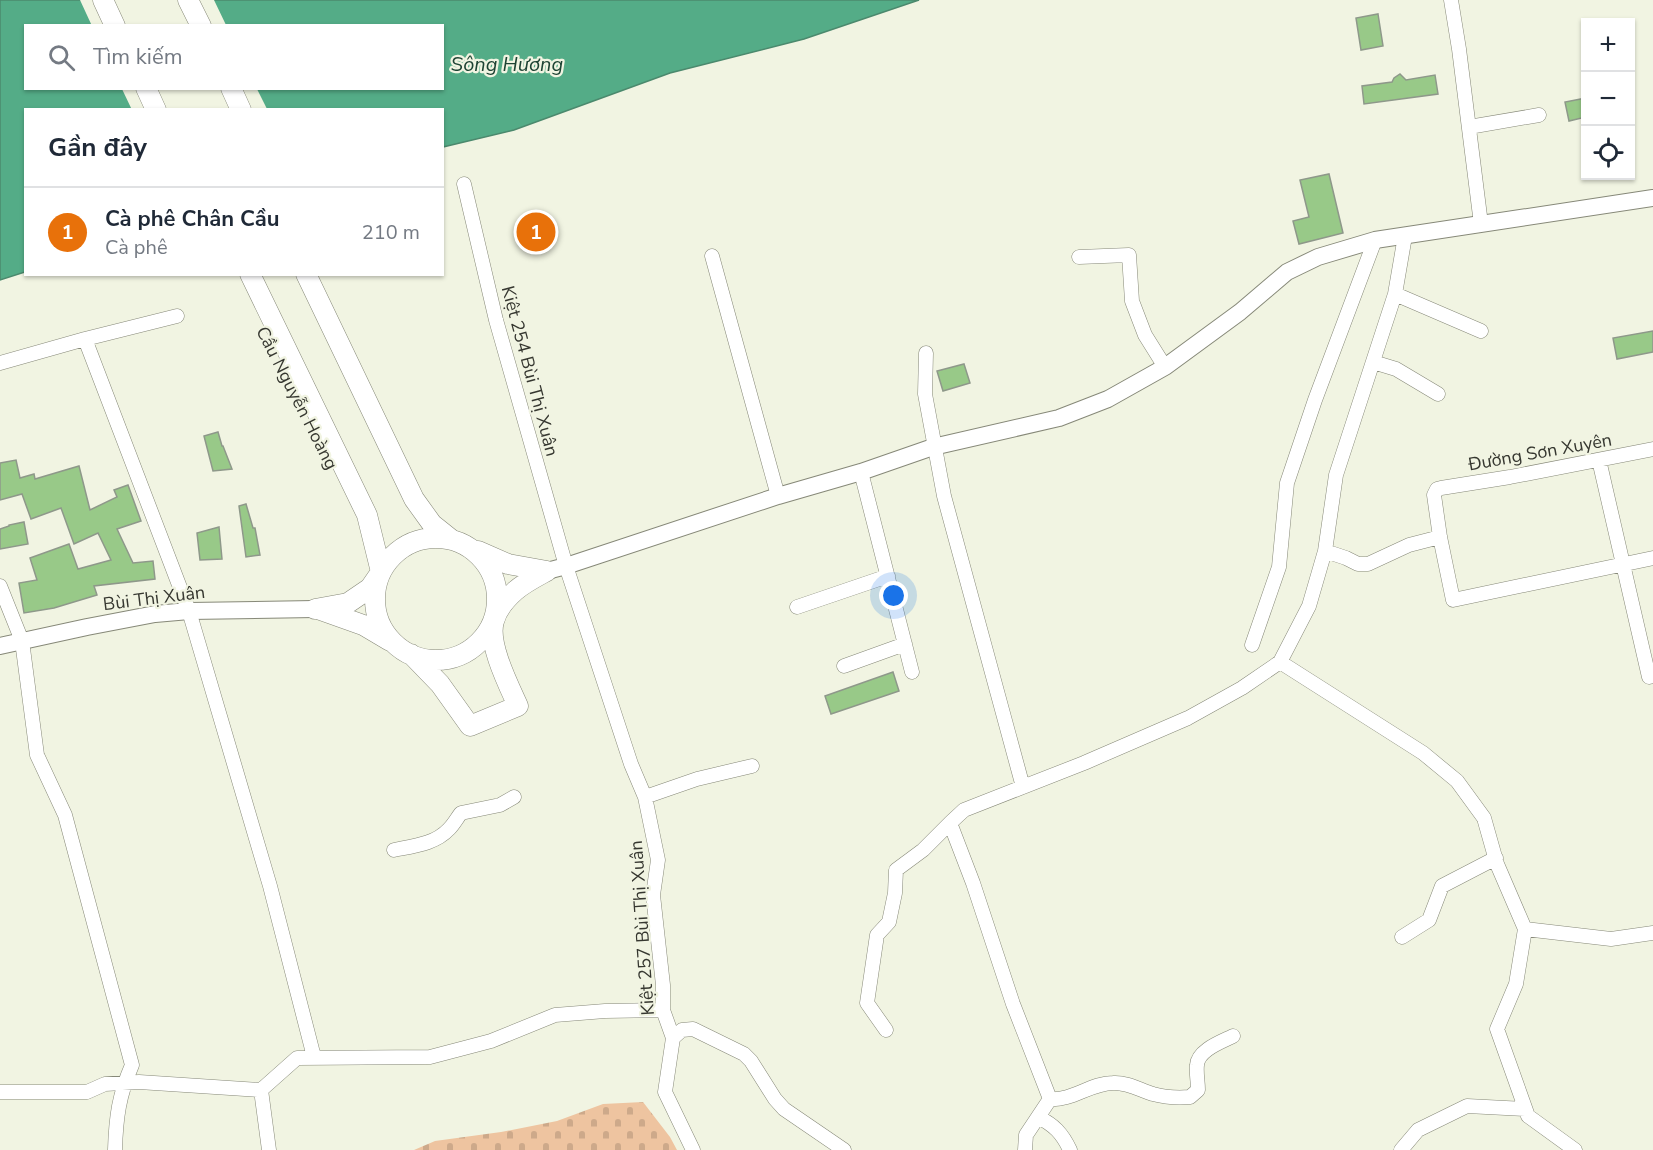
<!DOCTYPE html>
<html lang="vi">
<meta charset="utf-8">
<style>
:root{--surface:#fff;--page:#f6f6f7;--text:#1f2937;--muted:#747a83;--line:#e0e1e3;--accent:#7c3aed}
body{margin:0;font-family:"Nunito Sans",sans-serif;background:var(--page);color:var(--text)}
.controls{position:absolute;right:18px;top:18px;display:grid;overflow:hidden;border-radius:0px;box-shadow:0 2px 4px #0004}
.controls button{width:54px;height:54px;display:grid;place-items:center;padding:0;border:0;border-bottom:2px solid var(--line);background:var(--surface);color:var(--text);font:30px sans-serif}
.you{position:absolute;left:894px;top:596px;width:21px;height:21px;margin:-15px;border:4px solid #fff;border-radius:50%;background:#1a73e8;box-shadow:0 0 0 9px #1a73e833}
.badge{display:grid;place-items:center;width:39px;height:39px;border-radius:50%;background:var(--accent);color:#fff;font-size:20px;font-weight:700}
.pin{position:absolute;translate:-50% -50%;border:3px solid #fff;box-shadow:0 2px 6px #0006}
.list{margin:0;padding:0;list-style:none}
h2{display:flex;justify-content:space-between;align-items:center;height:78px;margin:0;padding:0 24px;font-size:26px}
h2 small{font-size:20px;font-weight:400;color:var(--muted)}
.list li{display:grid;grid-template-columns:39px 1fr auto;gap:18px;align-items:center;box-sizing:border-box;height:90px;padding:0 24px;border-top:2px solid var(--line)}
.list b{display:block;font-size:22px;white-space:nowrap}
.list p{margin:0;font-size:20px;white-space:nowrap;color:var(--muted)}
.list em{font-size:20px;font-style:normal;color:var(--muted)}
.icon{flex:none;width:33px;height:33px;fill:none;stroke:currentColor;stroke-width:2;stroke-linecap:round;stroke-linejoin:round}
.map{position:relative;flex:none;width:1653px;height:1150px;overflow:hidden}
.search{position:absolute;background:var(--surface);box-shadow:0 2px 4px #0004;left:24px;top:24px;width:420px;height:66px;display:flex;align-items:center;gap:15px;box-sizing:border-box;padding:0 21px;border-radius:0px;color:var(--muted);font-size:22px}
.panel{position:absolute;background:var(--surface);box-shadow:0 2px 4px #0004;left:24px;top:108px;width:420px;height:168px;border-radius:0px}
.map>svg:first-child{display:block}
</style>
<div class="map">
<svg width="1653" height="1150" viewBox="0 0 1653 1150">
<defs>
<pattern id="cemetery-stones" width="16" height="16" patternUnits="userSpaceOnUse" patternTransform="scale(1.5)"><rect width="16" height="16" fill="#eec4a0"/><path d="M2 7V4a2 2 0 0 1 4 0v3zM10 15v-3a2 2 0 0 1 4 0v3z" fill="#cda98a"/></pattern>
</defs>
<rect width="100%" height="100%" fill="#f1f4e2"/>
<path fill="url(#cemetery-stones)" d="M643,1102l27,35 7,13h-263l21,-9 66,-9 56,-11 46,-17z"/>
<path fill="#54ac87" stroke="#4b896d" stroke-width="1.5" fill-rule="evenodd" d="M0,0h919l-115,39 -134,34 -156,57 -71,17 -1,-37h-416l-1,162 -25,8zM26,26h416v62h-416z"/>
<path fill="#f1f4e2" d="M80,0h134l12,25 -134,1z
M122,89h135l10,20 -135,1z"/>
<path fill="#98c988" stroke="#8e988a" stroke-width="1.5" d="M1378,14l5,32 -22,4 -5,-32z
M1400,74l6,6 29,-5 3,19 -74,10 -2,-18 30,-4 2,-4z
M1586,98v19l-17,4 -4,-19z
M1329,174l14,59 -44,11 -6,-23 16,-4 -9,-37z
M1653,331v21l-36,7 -4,-21z
M964,364l6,19 -27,8 -6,-20z
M218,432l4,14h1l9,23 -19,2 -9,-35z
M16,460l4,18 14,-4 1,5 44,-13 11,44 27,-13 -3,-7 14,-5 13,36 -24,8 16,34 20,-2 2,18 -61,7 3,9 -43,13 -30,5 -5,-30 18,-3 -7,-22 39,-14 9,25 33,-9 -13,-27 -24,11 -13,-36 -30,11 -9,-25 -22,6v-37z
M246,504l7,24h2l5,27 -14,2 -7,-51z
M24,522l4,22 -28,5v-20l9,-3v-1z
M219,527l3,32 -22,1 -3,-27z
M893,672l6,19 -68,23 -6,-18z"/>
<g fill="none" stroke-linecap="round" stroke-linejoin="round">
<defs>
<path id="minor" d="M1451,0l8,49 22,175
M1469,127l70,-12
M464,184l32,136 70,246 65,198 14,33 13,63 -5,35 10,90v25l10,28 -8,54 28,58
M712,256l66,240
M1079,257l50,-2 3,46 13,34 20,32
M1395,294l86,37
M85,339l104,272 81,275 44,171
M926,353l-1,41 19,102 79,291
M1373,362l23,7 42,25
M0,363l85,-24 92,-23
M1653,449l-143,28 -69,11 -4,1 -3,6 6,42 13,63 200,-42
M1599,460l50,217 4,-1
M861,472l51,200
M1325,551l21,7 12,6h10l41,-19 31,-8
M0,586l22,55 15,114 28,60 67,250c-13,30 -16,52 -17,85
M797,607l91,-31
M1252,645l27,-78 8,-84 28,-83 60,-160
M1280,662l143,91 34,28 27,37 13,46 28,65 -9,55 -19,45 31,87 47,34
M844,666l61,-22
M645,797l52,-18 55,-13
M394,850c20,-4 41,-6 55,-21 5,-5 8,-11 12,-16l39,-8 14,-8
M1525,929l86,10 42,-6
M1402,937l27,-17 13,-34 54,-28
M886,1030l-19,-27 10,-68 12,-13 6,-29 1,-23 27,-20 27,-27
M673,1038l9,-8 11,-1 51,25 7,7 24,38 9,10 60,41
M261,1090l8,60
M0,1092h87l18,-8 34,-2 122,8 36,-32 133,-1 61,-16 64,-26 50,-4 58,-1
M1050,1099c22,2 41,-16 63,-16 14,-1 27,7 40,11 11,3 25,4 37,3l8,-7c0,-9 -2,-17 -1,-25 1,-15 24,-23 36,-29
M1038,1117c16,8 24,16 32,33
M1025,1150l1,-15 24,-36 -37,-95 -40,-121 -23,-60 14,-13 120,-47 104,-45 54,-30 38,-26 29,-56 16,-55 11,-76 59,-181 10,-58
M1401,1150l17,-20 49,-24 58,3"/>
<path id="tertiary" d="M547,571l19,-5 212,-70 83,-24 72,-25 126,-29 49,-19 57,-32 75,-55 47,-40 31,-15 57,-17 278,-42
M0,646l87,-19 68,-13 34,-3 126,-2"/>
<path id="secondary" d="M103,0l12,26
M188,0l13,26
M146,88l10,22
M231,88l10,22
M250,274l117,241 14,57 -11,16 -22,15 -33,6
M306,274l108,225 18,25 20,16
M375 599a61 61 0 1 1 122 0a61 61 0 1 1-122 0Z
M478,551l30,13 39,7
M318,609l45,16 27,16
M411,654l29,30 30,42 48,-20c-9,-20 -31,-63 -24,-85 3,-11 12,-22 21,-30 9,-8 21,-14 32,-20"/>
</defs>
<use href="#minor" stroke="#868878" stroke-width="15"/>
<use href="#tertiary" stroke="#868878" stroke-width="18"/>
<use href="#secondary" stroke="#868878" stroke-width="21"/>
<use href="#minor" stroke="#fff" stroke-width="14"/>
<use href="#tertiary" stroke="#fff" stroke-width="16"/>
<use href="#secondary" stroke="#fff" stroke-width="20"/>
</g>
<g text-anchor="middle" stroke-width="4.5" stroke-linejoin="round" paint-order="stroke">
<g font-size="18" fill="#363730" stroke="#f1f4e2">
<text transform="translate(530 371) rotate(75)" y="6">Kiệt 254 Bùi Thị Xuân</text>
<text transform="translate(297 398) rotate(63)" y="6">Cầu Nguyễn Hoàng</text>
<text transform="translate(1540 452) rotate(-10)" y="6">Đường Sơn Xuyên</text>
<text transform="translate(154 598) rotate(-7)" y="6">Bùi Thị Xuân</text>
<text transform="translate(642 928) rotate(-94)" y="6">Kiệt 257 Bùi Thị Xuân</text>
</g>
<g font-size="20" font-style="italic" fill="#1d4333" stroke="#f1f4e2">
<text x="507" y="71">Sông Hương</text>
</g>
</g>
</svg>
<div class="controls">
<button>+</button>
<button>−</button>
<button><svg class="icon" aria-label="locate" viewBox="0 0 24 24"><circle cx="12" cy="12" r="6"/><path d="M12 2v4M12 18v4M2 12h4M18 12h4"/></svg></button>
</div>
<div class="you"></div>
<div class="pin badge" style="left:536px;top:232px;background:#e8710a">1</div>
<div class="search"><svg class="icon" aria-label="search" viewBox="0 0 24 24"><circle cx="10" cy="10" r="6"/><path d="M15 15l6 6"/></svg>Tìm kiếm</div>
<section class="panel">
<h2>Gần đây<small></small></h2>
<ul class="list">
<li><span class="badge" style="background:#e8710a">1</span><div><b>Cà phê Chân Cầu</b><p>Cà phê</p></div><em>210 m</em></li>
</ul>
</section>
</div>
